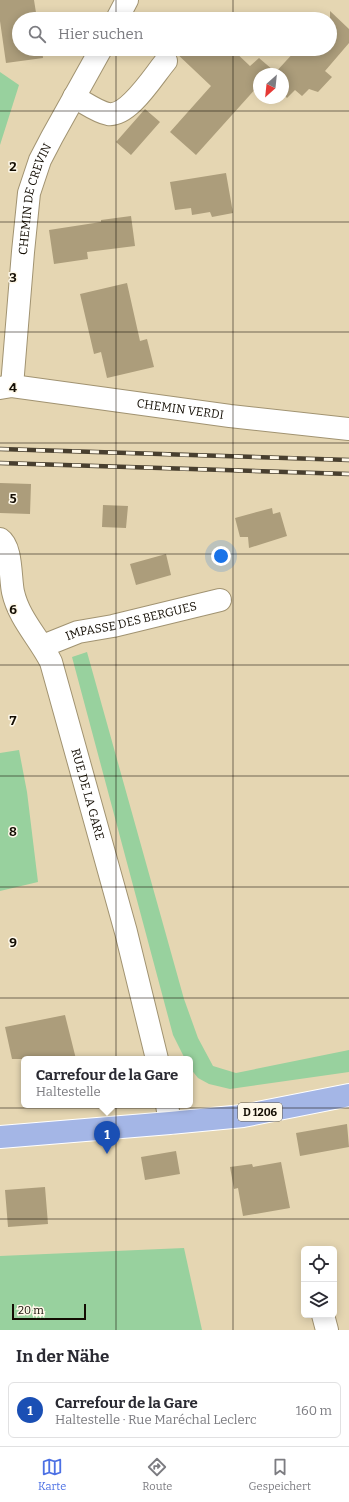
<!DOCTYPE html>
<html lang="de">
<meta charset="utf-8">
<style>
:root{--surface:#fff;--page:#f7f7f7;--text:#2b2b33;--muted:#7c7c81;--line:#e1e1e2;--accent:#4c70e4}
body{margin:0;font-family:Bitter,serif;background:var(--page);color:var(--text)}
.controls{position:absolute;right:12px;bottom:12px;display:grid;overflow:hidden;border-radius:6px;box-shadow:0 2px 10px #0003}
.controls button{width:36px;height:36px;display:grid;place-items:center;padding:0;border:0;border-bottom:1px solid var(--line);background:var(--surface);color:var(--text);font:20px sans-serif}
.compass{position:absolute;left:253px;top:68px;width:36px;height:36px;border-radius:50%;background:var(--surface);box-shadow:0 2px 10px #0003;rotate:207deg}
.scale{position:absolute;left:12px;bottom:10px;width:74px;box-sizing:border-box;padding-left:4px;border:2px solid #130d03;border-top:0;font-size:11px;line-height:14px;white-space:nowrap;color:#130d03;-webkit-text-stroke:3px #fef8e9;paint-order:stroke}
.you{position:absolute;left:221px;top:556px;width:14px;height:14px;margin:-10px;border:3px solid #fff;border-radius:50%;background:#1a73e8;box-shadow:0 0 0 6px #1a73e833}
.badge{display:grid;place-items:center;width:26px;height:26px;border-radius:50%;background:var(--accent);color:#fff;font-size:13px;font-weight:700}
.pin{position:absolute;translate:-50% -33px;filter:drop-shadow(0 1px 2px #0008)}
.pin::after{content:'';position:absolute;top:21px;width:14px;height:12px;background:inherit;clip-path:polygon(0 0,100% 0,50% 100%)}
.popup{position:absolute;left:21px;top:1056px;width:172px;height:52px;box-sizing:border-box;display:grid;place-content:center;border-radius:6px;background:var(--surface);filter:drop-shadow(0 1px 3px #0005);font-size:13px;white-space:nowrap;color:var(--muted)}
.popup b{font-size:15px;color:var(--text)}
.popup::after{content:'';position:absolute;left:50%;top:100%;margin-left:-8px;border:8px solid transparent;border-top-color:var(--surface)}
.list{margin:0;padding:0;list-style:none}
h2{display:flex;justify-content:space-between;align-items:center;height:52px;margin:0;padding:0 16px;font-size:17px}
h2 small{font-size:13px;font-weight:400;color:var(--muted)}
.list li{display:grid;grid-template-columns:26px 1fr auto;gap:12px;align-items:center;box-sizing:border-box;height:56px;margin:0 8px 8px;padding:0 8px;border:1px solid var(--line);border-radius:6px}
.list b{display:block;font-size:15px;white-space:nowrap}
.list p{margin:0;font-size:13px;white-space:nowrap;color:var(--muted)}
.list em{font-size:13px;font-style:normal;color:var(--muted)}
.icon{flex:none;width:22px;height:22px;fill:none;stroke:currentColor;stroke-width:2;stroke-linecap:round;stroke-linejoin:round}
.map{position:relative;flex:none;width:349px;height:1330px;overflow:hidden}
.search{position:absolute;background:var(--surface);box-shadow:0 2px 10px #0003;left:12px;right:12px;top:12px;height:44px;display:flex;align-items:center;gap:10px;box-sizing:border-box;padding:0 14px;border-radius:22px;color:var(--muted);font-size:15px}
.sheet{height:116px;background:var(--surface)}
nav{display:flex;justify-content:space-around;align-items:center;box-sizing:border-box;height:56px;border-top:1px solid var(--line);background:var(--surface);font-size:11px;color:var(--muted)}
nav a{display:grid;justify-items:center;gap:2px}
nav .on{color:var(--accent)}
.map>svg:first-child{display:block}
</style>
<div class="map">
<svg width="349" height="1330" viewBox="0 0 349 1330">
<rect width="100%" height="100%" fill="#e5d6b2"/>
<path fill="#98d19e" d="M0,72l19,13 -19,60z
M87,652l97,347 14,39 15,28 23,7 113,-23v22l-119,17 -21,-5 -11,-6 -8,-10v-9h-5l-12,-24 -101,-378z
M19,750l8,42 11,90 -38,9v-138z
M184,1248l18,82h-202v-74z"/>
<path fill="#ac9d7b" d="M0,0h34l3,19h-18v30h23l1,9 -37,5 -6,-42z
M330,11l19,18v14l-24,28 7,6 -14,15 -9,-3 -7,7 -7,-6 -8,8 -4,-4v-20h-9l22,-24 34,-1z
M169,49h63l18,17 9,-8 14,12 -4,4h-10v11l-63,70 -26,-23 41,-46 -37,-35z
M145,109l15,13 -29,33 -15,-13z
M226,173l7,40 -21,4 -2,-5 -18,3 -1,-7 -16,2 -5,-28z
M131,216l4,30 -48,6 1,7 -34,5 -5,-34 52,-8v-2z
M127,283l13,58 7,-2 7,28 -47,11 -6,-26 -7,2 -14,-60z
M0,483l31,1 -1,30 -30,-1z
M103,505l25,1 -2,22 -24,-1z
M272,508l1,6 7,-2 7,24 -38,12 -1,-11h-8l-5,-19z
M166,554l5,21 -35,10 -6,-21z
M65,1015l11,44h-64l-7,-32z
M347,1124l2,23 -49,9 -4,-23z
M176,1151l4,23 -35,6 -4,-23z
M281,1162l9,46 -47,8 -5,-28 -4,1 -4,-22 22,-3 1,3z
M45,1187l3,37 -40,3 -3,-37z"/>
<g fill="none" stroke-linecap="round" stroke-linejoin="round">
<defs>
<g id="minor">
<path d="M117,19l10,-19"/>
<path d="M74,97c10,5 23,15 34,17 21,3 46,-39 58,-53"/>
<path id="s1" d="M12,386l11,-134 6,-59 11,-33 12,-23 49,-88"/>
<path id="s2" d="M0,388l12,-2 218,30 119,13"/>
<path id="s3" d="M0,539c12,8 10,39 13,53 6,27 26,46 38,70l75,270 31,127"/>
<path id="s4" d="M43,646l35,-14 35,-6 107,-26"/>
<path d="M167,1105l3,18"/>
<path d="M323,1315l4,15"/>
</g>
<path id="primary" d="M0,1137l170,-14 73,-7 106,-21"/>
</defs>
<use href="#minor" stroke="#a19371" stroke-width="24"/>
<use href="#primary" stroke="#fff" stroke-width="24"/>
<use href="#minor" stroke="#fff" stroke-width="22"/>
<use href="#primary" stroke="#a4b6e6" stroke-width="22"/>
<defs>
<path id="rail" d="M0,449l349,11
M0,463l349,11"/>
</defs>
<use href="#rail" stroke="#483f2f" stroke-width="4.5"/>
<use href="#rail" stroke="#fef8e9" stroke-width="3" stroke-dasharray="9" stroke-linecap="butt"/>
</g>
<path fill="none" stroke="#130d03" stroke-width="1" stroke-opacity="0.55" d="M116,0v19M233,0v19M116,49v1281M233,49v1281M0,111h349M0,222h349M0,332h349M0,443h349M0,554h349M0,665h349M0,776h349M0,887h349M0,998h349M0,1108h349M0,1219h349"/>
<g text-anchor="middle" stroke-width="3" stroke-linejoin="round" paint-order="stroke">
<rect fill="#fef8e9" stroke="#5a5448" stroke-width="1" x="238" y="1103" width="44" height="18" rx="3"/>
<g font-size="11" font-weight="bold" fill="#130d03">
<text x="260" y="1116">D 1206</text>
</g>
<g font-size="12" fill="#130d03" stroke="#fef8e9">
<text dy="4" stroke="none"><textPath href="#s1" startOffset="189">CHEMIN DE CREVIN</textPath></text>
<text dy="4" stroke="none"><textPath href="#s2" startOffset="182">CHEMIN VERDI</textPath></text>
<text dy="4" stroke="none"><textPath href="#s4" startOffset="92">IMPASSE DES BERGUES</textPath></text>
<text dy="4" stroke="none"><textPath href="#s3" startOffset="273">RUE DE LA GARE</textPath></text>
</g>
</g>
<g font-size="13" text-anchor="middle" font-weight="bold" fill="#130d03" stroke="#fef8e9" stroke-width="3" stroke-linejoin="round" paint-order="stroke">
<text x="13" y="171">2</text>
<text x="13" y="282">3</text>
<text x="13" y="392">4</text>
<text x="13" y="503">5</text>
<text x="13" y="614">6</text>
<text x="13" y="725">7</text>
<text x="13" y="836">8</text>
<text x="13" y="947">9</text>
</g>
</svg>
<div class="controls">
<button><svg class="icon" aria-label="locate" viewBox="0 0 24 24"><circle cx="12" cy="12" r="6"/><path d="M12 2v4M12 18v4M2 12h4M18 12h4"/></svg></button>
<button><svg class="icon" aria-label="layers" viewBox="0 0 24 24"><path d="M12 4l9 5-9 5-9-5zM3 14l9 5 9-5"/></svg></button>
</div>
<svg class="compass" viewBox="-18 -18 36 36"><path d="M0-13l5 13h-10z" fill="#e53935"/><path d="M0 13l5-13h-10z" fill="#7c7c81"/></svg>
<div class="scale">20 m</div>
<div class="you"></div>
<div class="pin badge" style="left:107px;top:1154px;background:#1a4fb4">1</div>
<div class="popup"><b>Carrefour de la Gare</b>Haltestelle</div>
<div class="search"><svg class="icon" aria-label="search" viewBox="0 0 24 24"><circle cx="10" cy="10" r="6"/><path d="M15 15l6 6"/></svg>Hier suchen</div>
</div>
<section class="sheet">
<h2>In der Nähe<small></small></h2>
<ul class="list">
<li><span class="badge" style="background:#1a4fb4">1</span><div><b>Carrefour de la Gare</b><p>Haltestelle · Rue Maréchal Leclerc</p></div><em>160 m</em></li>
</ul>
</section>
<nav>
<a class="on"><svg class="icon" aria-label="map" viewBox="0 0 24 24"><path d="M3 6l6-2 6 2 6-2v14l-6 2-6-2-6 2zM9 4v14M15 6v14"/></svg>Karte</a>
<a><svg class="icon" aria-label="directions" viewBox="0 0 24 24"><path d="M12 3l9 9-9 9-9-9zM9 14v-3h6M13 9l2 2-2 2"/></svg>Route</a>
<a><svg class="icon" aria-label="saved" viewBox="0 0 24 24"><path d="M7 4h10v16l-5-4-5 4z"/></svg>Gespeichert</a>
</nav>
